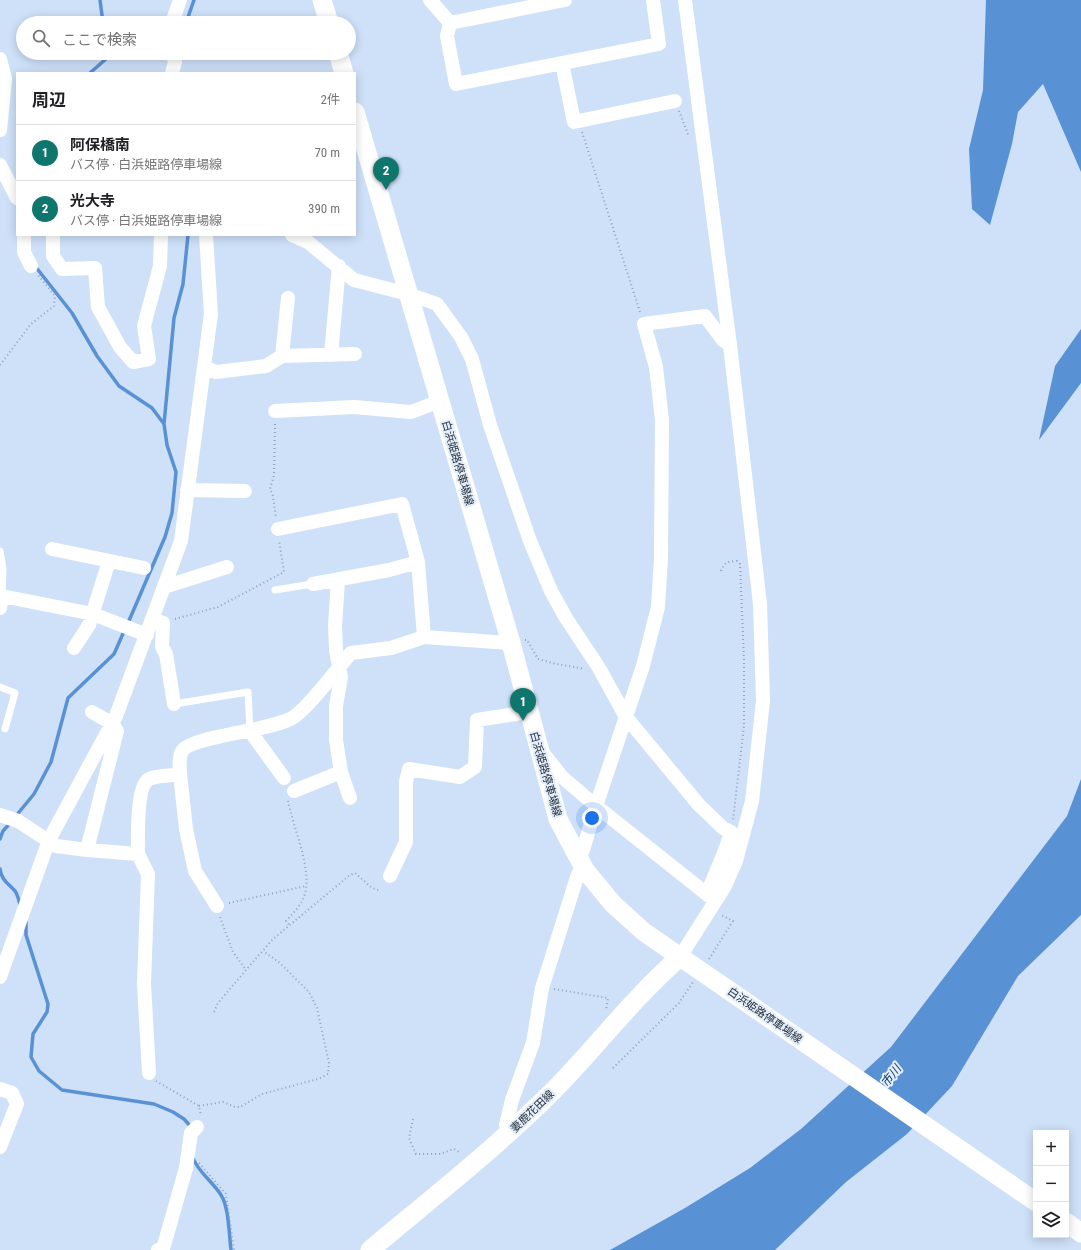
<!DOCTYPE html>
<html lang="ja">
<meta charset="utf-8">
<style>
:root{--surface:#fff;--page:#f6f6f6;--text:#202124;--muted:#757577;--line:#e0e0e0;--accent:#0f766e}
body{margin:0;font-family:"Roboto Condensed","Noto Sans JP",sans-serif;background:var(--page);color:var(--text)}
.controls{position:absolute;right:12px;bottom:12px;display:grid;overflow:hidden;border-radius:0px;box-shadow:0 2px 10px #0003}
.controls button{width:36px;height:36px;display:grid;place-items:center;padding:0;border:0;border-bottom:1px solid var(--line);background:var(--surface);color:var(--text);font:20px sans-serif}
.you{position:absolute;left:592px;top:818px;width:14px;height:14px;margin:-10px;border:3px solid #fff;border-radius:50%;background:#1a73e8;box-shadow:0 0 0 6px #1a73e833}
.badge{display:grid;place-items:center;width:26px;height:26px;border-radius:50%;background:var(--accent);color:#fff;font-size:13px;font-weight:700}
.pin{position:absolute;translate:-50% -33px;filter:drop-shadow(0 1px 2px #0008)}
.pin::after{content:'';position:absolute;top:21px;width:14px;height:12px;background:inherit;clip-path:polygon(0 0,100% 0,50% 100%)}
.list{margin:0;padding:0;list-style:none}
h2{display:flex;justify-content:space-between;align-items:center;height:52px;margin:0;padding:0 16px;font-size:17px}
h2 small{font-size:13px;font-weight:400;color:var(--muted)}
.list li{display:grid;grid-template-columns:26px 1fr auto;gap:12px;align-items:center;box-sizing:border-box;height:56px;padding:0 16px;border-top:1px solid var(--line)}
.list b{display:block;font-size:15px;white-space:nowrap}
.list p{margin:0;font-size:13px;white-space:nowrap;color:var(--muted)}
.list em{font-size:13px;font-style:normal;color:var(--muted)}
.icon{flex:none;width:22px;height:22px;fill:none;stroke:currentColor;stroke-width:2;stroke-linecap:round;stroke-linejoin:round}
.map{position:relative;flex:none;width:1081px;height:1250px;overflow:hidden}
.search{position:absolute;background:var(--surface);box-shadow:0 2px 10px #0003;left:16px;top:16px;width:340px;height:44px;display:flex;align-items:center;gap:10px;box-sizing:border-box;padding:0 14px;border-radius:22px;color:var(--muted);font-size:15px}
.panel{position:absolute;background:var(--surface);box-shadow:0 2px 10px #0003;left:16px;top:72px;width:340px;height:164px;border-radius:0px}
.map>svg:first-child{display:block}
</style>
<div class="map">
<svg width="1081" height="1250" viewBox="0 0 1081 1250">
<rect width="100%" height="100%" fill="#cee1f9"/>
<path fill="#5991d5" d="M986,0h95v172l-38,-88 -25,28 -6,32 -22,81 -18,-16 -3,-60 14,-59z
M1081,329v54l-42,57 16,-74z
M1081,779v136l-63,61 -66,110 -45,48 -61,48 -71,68h-165l75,-42 65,-40 51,-39 90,-82 176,-231z"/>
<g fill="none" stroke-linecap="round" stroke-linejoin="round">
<path stroke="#5991d5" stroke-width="3.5" d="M100,0l3,23
M186,23l8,-23
M90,73l17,-15v-5
M35,266l37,47 25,43 22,30 33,22 12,16
M128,623l37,-86 7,-24 4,-41 -9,-27 -3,-21 10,-106 9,-34 5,-49
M15,817l19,-23 17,-32 17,-64 46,-44 11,-25
M0,839l3,-8 8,-9
M0,869c2,12 8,14 15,22 3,4 4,11 6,16
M26,922v13l22,69 -1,8 -14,22 -2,23 8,14 23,19 92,14 19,8 11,7 8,9
M193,1158c5,14 20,24 28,37 8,12 8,40 10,55"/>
<path stroke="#92a1b4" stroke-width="2" stroke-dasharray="1 3" stroke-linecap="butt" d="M679,111l10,26
M582,132l58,180
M0,365l31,-41 23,-18 1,-10 -17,-21
M275,424l-1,51 -4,14 3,7 3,22
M721,571c3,-8 6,-10 16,-10l3,3 4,96v66l-11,94
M175,619l43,-12 66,-35 -5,-32
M525,640h2l11,19 14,4 33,6
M288,801c5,27 27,73 15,98 -4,9 -11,15 -17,22l3,4
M229,903l77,-17
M220,917l13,35 13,18
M709,959l24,-38 -12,-6
M554,989l54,9 -2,13
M214,1012l4,-9 28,-33 27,-31 77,-64 5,-2 17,15 9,3
M613,1068l66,-65 14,-21
M156,1081l43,25 2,10
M199,1106l24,-4 12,5h5l22,-13 56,-15 10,-5 1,-11 -12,-55 -8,-16 -29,-29 -17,-12
M413,1119l-4,19 7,16h24l14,-5 7,4
M199,1163l27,31 8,56"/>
<path stroke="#fff" stroke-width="7" d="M0,551l3,17 -1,28
M275,590l38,-6
M0,687l15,6 -10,36
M174,704l74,-12 2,39"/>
<path stroke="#fff" stroke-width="14" d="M430,0l20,23 -3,13 9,48 203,-40 -6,-44
M172,23l8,-23
M450,23l115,-23
M0,59l5,20 -5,51
M562,63l12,59 101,-21
M172,73l3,-11 -3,-9
M0,165l17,33
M24,235v17l7,14
M53,235v21l9,13 33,-1 3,39 22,40 13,15 16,-3 -5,-33 16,-60 1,-31
M292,235l16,7 46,38 54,14 29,10 24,33 11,22 18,66 40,116 21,50 15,27 33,50 27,49 73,88 24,23 8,4 -5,16 -19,46
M331,355l8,-89
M282,356l6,-58
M204,367l12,5 50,-6 16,-10 73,-2
M275,411l79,-4 57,5 29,-11
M187,490l58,1
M278,529l124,-25 16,58 6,75
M52,549l92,19
M338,580l-3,46 1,24 5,27 -5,29v34l5,32 9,26
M313,584l76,-14 29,-8
M164,587l63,-20
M0,608l2,-12 91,18 54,21
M153,619l10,4 -1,24 4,7 8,50
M74,648l15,-23 20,-64
M250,731l34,47
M543,753l19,24 34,29 117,93
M180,774l6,55 9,42 22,35
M294,791l47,-19
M0,815l18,6 38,25 31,4 51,4c0,-14 -2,-68 11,-75 8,-4 22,-3 31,-5 0,-7 -2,-18 3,-24 10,-14 89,-19 111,-33 18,-13 41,-46 57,-64l40,-5 33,-11 87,6
M87,850l30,-119 -4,-7 -21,-12
M583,850l13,-44 47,-140 15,-59 3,-48 1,-139 -6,-53 -12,-43 61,-8 18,24 7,5
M138,854l10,20 -4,110 5,89
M390,876l16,-34v-60l3,-13 51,8 15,-10 2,-47 52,-8
M680,957l45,-71 11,-25 16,-60 11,-100 -3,-97 -30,-259 -45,-345
M0,977l49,-137 67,-124 65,-175 30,-227 -5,-79
M0,1089l12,4 5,11 -17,43
M510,1132l-4,-7 6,-25 21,-57 9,-55 36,-114
M158,1250l5,-1 23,-81 5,-35 6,-6"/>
<path stroke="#fff" stroke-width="19" d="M322,0l7,23
M338,53l6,20
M355,112l156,531 47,176 27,51 28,34 31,28 392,270
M1066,1222l15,11
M370,1250c62,-52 127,-103 185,-161 42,-43 79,-92 125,-132"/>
</g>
<g text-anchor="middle" stroke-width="4" stroke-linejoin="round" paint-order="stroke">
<g font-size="11" fill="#293039" stroke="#e2eefc">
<text transform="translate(458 463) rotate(74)" y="4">白浜姫路停車場線</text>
<text transform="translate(546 774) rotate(74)" y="4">白浜姫路停車場線</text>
<text transform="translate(765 1015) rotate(35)" y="4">白浜姫路停車場線</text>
<text transform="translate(532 1111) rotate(-44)" y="4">妻鹿花田線</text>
</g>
<g font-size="12" font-style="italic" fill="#113965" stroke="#e2eefc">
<text transform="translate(891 1076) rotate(-52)" y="4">市川</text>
</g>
</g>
</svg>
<div class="controls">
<button>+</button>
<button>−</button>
<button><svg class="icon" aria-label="layers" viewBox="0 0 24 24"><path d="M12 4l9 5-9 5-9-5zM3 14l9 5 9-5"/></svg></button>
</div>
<div class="you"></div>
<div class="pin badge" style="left:523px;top:721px">1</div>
<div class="pin badge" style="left:386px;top:190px">2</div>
<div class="search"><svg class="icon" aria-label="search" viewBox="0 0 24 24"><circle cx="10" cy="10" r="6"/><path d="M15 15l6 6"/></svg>ここで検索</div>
<section class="panel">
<h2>周辺<small>2件</small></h2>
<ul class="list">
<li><span class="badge">1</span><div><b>阿保橋南</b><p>バス停 · 白浜姫路停車場線</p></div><em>70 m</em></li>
<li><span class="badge">2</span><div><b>光大寺</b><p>バス停 · 白浜姫路停車場線</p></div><em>390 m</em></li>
</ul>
</section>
</div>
